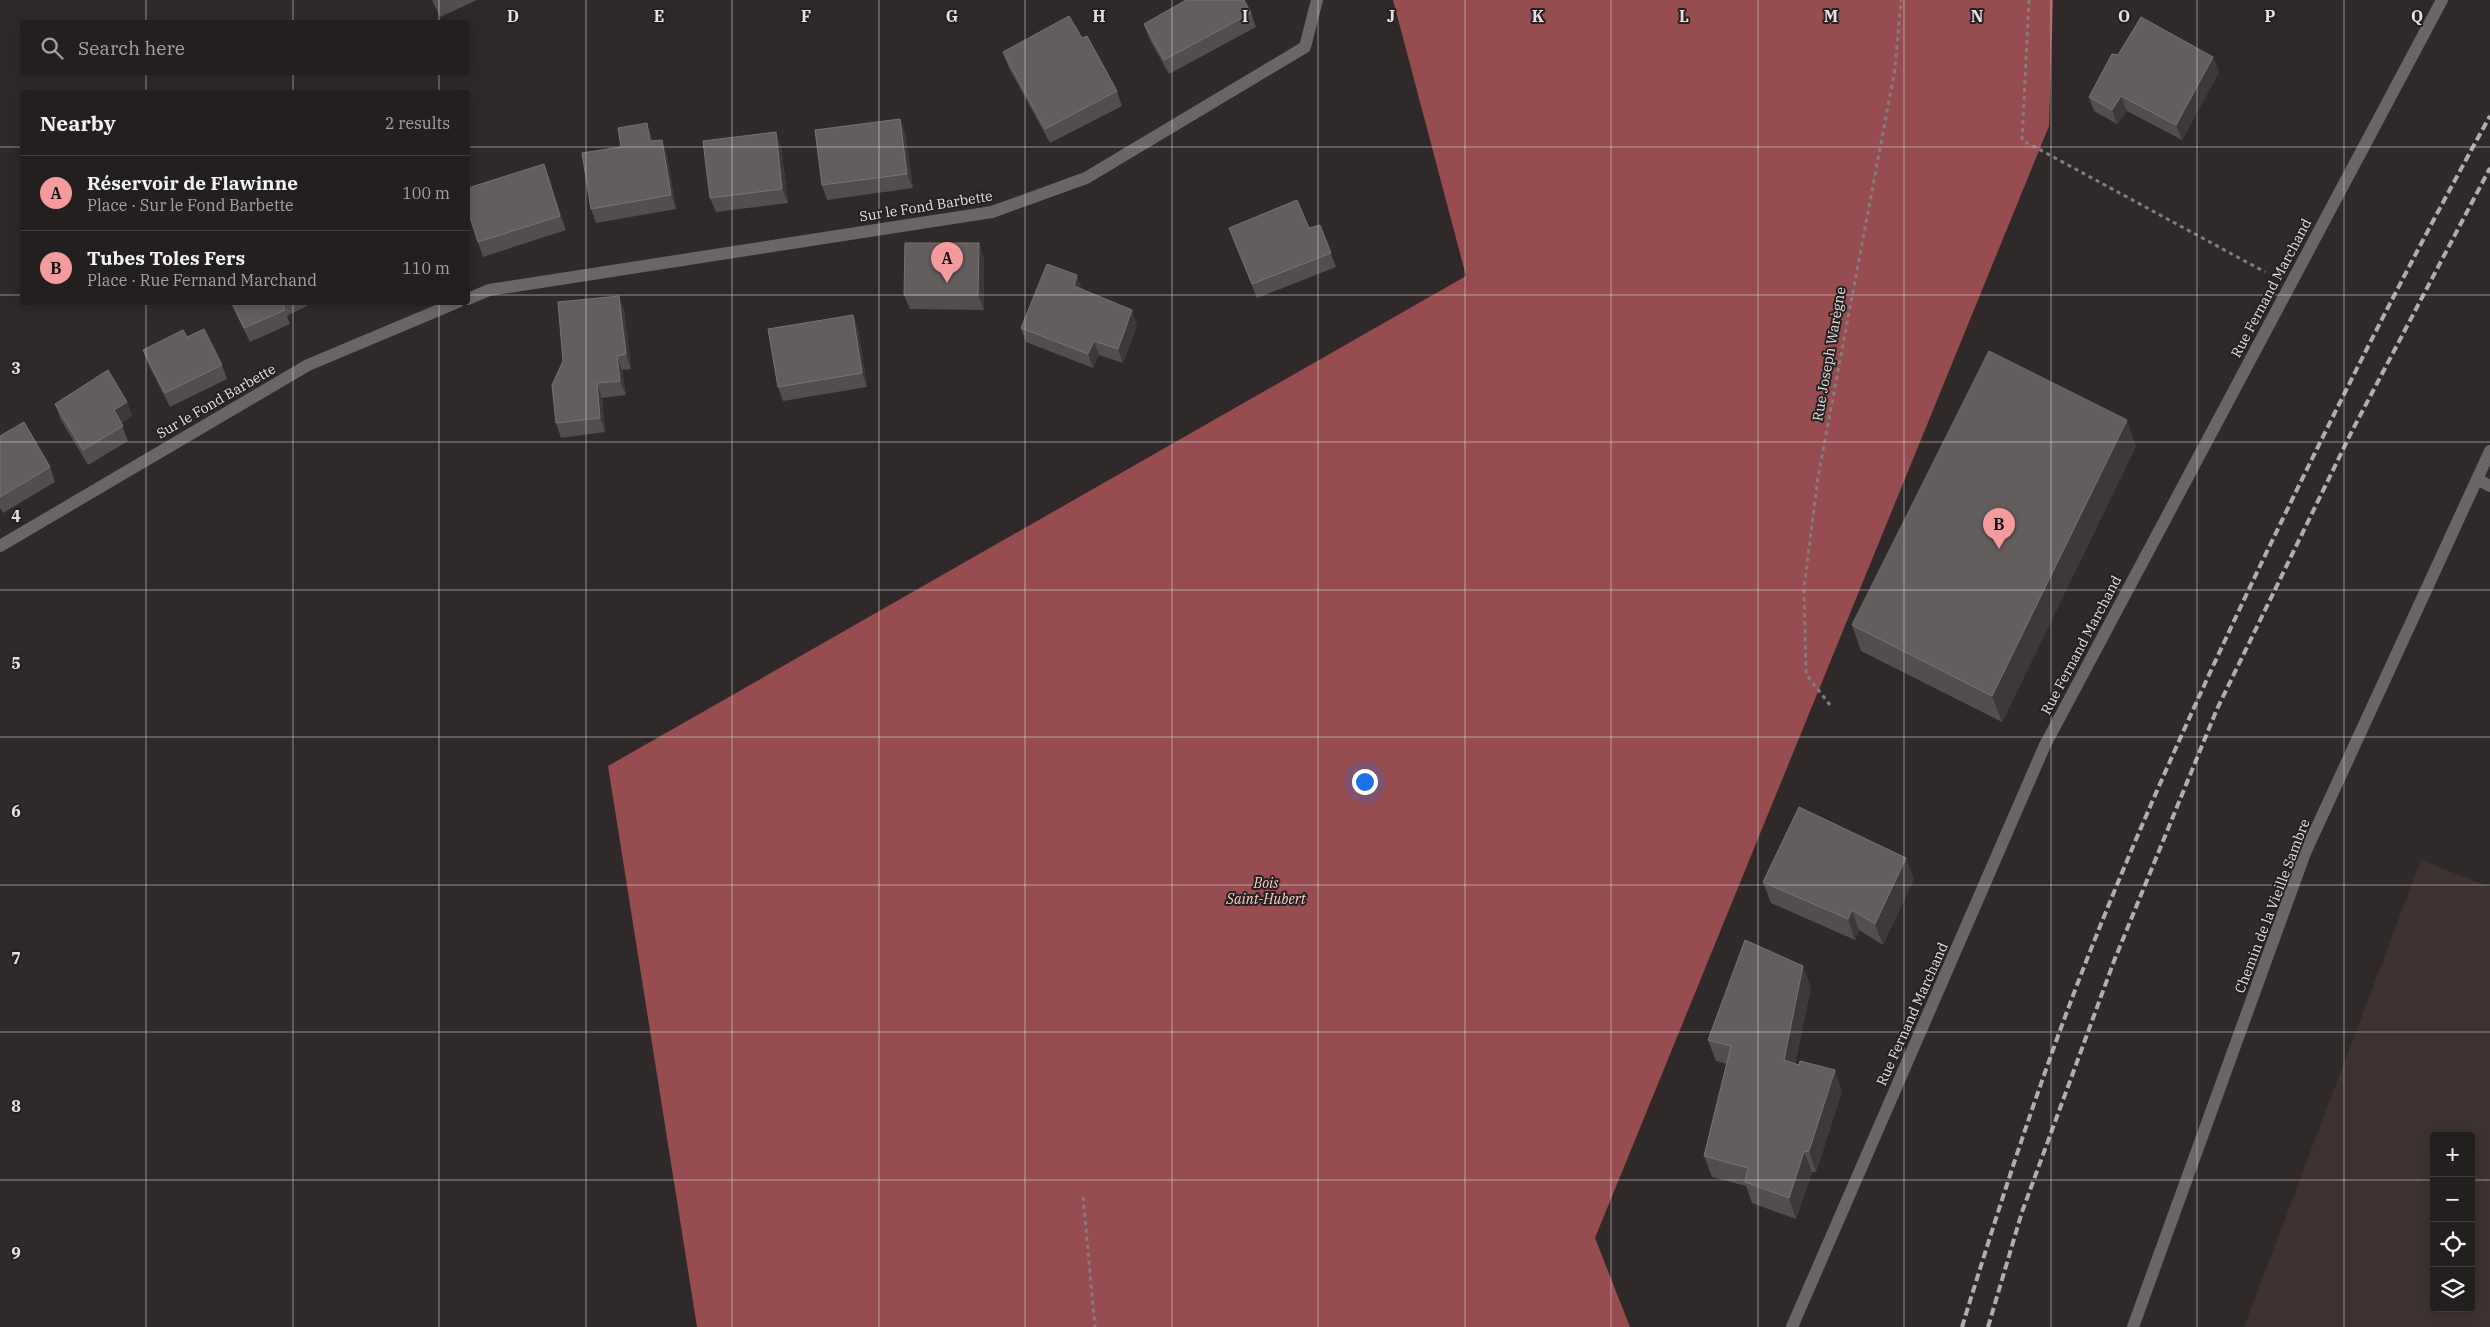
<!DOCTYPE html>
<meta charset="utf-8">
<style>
:root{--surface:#241f1f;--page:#2c2728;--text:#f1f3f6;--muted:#a3a2a4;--line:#413d3d;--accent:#f59b9e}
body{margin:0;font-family:"IBM Plex Serif",serif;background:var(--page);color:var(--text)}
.controls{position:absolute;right:15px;bottom:15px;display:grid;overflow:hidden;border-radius:5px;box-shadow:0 2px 12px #0003}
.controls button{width:45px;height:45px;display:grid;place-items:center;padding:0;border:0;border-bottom:1px solid var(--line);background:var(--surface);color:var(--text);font:25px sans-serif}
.you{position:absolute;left:1364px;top:781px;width:18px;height:18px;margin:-12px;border:4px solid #fff;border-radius:50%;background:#1a73e8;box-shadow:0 0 0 8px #1a73e833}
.badge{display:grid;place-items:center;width:32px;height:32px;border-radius:50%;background:var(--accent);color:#111;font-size:16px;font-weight:700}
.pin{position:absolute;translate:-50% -41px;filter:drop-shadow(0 1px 2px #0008)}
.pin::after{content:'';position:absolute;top:26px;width:18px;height:15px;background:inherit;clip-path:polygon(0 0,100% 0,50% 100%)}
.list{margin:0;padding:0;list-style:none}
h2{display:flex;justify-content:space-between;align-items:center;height:65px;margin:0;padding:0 20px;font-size:21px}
h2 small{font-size:16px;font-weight:400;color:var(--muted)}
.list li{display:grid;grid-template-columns:32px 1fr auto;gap:15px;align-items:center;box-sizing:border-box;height:75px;padding:0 20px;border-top:1px solid var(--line)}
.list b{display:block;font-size:19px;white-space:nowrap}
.list p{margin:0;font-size:16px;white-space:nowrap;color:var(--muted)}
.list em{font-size:16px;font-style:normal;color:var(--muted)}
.icon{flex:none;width:28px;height:28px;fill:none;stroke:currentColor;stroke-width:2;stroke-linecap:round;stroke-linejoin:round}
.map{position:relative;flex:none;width:2490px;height:1327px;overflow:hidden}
.search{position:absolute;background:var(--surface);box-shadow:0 2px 12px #0003;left:20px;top:20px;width:450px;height:55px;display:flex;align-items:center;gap:12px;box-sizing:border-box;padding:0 18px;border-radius:5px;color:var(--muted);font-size:19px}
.panel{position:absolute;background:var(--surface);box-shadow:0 2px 12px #0003;left:20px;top:90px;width:450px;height:215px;border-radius:5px}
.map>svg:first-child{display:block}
</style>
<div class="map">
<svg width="2490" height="1327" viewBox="0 0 2490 1327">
<rect width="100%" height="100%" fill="#302929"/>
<path fill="#3e3131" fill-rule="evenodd" d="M2421,860l69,27v440h-246zM2434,1136h37v172h-37z"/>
<path fill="#974c50" d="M1393,0h660l-4,126 -454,1112 35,89h-933l-89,-561 858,-490z"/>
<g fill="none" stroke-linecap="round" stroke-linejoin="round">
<path stroke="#837d7d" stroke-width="3" stroke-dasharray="4 4" stroke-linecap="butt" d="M2029,0l-7,140 243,132
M1830,705l-24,-31 -2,-86 14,-111 77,-408 6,-69
M1083,1197l12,130"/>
<path stroke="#696666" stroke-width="12" d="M468,299l21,-9 503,-78 94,-34 219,-131 12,-47
M2477,479l13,7
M0,546l308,-181 150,-63
M1792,1327l253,-582 397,-745
M2133,1327l172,-474 185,-402"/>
<path stroke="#b2adad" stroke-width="4" stroke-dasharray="8 4" stroke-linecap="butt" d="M1962,1327c39,-127 80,-254 129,-378 51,-129 109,-257 169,-383 73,-152 148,-302 230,-450
M1988,1327l34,-115 92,-251 103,-252 135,-278 138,-263"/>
</g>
<path fill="#544d4d" d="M432,0h45l-37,17z
M1251,13l5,14 -87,47 -20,-36 -5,-14z
M1003,52l114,39 5,15 -72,37 -42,-77z
M2118,55l95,2 6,15 -37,68 -55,-29 -10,13 -23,-13 -5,-14z
M900,119l5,14 8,55 -86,12 -5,-15z
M652,138l1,3 14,14 9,54 -80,14 -5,-14z
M781,146l7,57 -72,9 -6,-14z
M544,164l22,66 -83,27 -5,-15z
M1320,225l16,42 -79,31 -28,-70h80z
M984,258v52l-74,-1 -6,-14z
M1082,289l55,36 -14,38 -24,-8 -6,13 -67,-26 -5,-14z
M619,296l5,14 7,59 -9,1 4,25 -24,3 3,34 -44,6 -5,-15z
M230,302h75l2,4 -20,10 3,8 -40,18z
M853,315l5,14 9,58 -84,14 -5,-14z
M187,337l35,28 5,14 -57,28 -22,-43 -5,-14z
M127,402l5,14 -11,7 7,18 -40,24 -28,-47 -5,-14z
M0,436l50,31 5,15 -52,31 -3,-5z
M2136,446l-134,276 -141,-71 -9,-26z
M1914,879l-31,66 -24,-15 -4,10 -84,-37 -8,-21z
M1811,987l-16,77 47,27 -26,81h-4l-16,47 -44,-16 -6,-17 -34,-9 -8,-21 23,-92 -11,-3 -8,-21z"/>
<path fill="#3f3838" d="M2213,57l6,15 -37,68 -6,-15z
M2121,96l6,15 -10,13 -5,-14z
M900,119l5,14 8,55 -6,-14z
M647,123l5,15 4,18 -6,-15z
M776,132l5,14 7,57 -6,-14z
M662,140l5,15 9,54 -5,-14z
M544,164l5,14 17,52 -6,-14z
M979,243l5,15v52l-6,-15z
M1077,275l5,15 -8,-4z
M619,296l5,14 7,59 -5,-15z
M1132,310l5,15 -14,38 -5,-14z
M853,315l5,14 9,58 -5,-14z
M1094,341l5,14 -6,13 -5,-14z
M617,356l5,14 4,25 -6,-14z
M597,383l5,15 3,34 -5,-14z
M127,402l5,14 -13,8 -5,-14z
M2127,420l9,26 -134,276 -10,-26z
M1906,858l8,21 -31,66 -8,-21z
M1852,910l7,20 -4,10 -7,-21z
M1803,966l8,21 -20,94 -7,-21z
M1835,1070l7,21 -26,81 -7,-21z
M1804,1152l8,20 -16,47 -7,-21z"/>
<path fill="#645d5d" stroke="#787272" d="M1186,0h58l7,13 -87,47 -20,-36z
M1069,16l13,22 5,-2 30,55 -72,38 -42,-77z
M2141,17l72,40 -37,68 -55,-29 -9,14 -23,-13 23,-43 6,1z
M900,119l7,55 -85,11 -7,-55z
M647,123l3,18 12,-1 9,55 -80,14 -9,-56 39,-6 -3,-19z
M776,132l6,57 -72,9 -7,-57z
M544,164l16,52 -82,26 -10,-31v-23z
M1297,200l12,28 11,-3 11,28 -79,31 -23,-56z
M905,243h74l-1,52h-74z
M1047,264l30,11 -3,11 58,24 -14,39 -24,-8 -6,13 -67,-26z
M619,296l7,58 -9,2 3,25 -23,2 3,35 -44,5 -4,-38 11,-24 -5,-59z
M232,302h50l3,8 -41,18z
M853,315l9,58 -84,14 -10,-58z
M204,329l18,36 -57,28 -22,-43 40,-20 4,7z
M1989,351l138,69 -135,276 -140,-71z
M108,370l19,32 -13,8 9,16 -40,24 -28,-46z
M24,422l26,45 -50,30v-61z
M1799,807l107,51 -31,66 -23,-14 -4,9 -85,-37z
M1745,940l58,26 -19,94 15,5 1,-4 35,9 -26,81 -5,1 -15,46 -44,-16 3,-14 -44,-12 27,-110 -23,-6z"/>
<path fill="none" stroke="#e7e2e2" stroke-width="1" stroke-opacity="0.55" d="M146,0v22M293,0v22M439,0v22M586,0v1327M732,0v1327M879,0v1327M1025,0v1327M1172,0v1327M1318,0v1327M1465,0v1327M1611,0v1327M1758,0v1327M1904,0v1327M2051,0v1327M2197,0v1327M2344,0v1327M146,72v20M293,72v20M439,72v20M0,147h22M468,147h2022M0,295h22M468,295h2022M146,302v1025M293,302v1025M439,302v1025M0,442h2490M0,590h2490M0,737h2490M0,885h2490M0,1032h2490M0,1180h2434M2471,1180h19"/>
<g text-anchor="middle" stroke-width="4" stroke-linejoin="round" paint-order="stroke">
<g font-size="14" fill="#e7e2e2" stroke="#262020">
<text transform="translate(926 206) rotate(-9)" y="5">Sur le Fond Barbette</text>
<text transform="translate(2271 288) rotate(-62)" y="5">Rue Fernand Marchand</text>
<text transform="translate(1829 354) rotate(-80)" y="5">Rue Joseph Warègne</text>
<text transform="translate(216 401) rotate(-30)" y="5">Sur le Fond Barbette</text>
<text transform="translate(2081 645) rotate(-62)" y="5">Rue Fernand Marchand</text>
<text transform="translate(2272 906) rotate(-69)" y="5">Chemin de la Vieille Sambre</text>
<text transform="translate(1912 1014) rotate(-66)" y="5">Rue Fernand Marchand</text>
</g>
<g font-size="14" font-style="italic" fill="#fccece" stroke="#262020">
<text x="1266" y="888">Bois<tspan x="1266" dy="16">Saint-Hubert</tspan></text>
</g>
</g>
<g font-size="16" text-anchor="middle" font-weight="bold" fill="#e7e2e2" stroke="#262020" stroke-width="4" stroke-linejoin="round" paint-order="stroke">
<text x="513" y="22">D</text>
<text x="659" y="22">E</text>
<text x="806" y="22">F</text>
<text x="952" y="22">G</text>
<text x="1099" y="22">H</text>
<text x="1245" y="22">I</text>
<text x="1391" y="22">J</text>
<text x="1538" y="22">K</text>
<text x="1684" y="22">L</text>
<text x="1831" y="22">M</text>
<text x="1977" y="22">N</text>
<text x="2124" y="22">O</text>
<text x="2270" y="22">P</text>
<text x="2417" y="22">Q</text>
<text x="16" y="374">3</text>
<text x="16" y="522">4</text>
<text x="16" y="669">5</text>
<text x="16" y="817">6</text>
<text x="16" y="964">7</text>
<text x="16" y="1112">8</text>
<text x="16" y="1259">9</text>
</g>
</svg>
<div class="controls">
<button>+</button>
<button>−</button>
<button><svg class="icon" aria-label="locate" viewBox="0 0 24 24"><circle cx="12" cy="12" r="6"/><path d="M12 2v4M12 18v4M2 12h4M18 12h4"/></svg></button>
<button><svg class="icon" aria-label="layers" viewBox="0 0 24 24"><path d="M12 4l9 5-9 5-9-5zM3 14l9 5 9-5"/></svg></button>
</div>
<div class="you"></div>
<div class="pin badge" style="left:947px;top:283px">A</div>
<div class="pin badge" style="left:1999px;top:549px">B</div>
<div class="search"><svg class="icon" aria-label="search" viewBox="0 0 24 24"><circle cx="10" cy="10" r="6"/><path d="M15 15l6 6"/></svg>Search here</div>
<section class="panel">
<h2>Nearby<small>2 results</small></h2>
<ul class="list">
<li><span class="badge">A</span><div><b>Réservoir de Flawinne</b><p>Place · Sur le Fond Barbette</p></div><em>100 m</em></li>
<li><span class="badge">B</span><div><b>Tubes Toles Fers</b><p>Place · Rue Fernand Marchand</p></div><em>110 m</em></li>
</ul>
</section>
</div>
